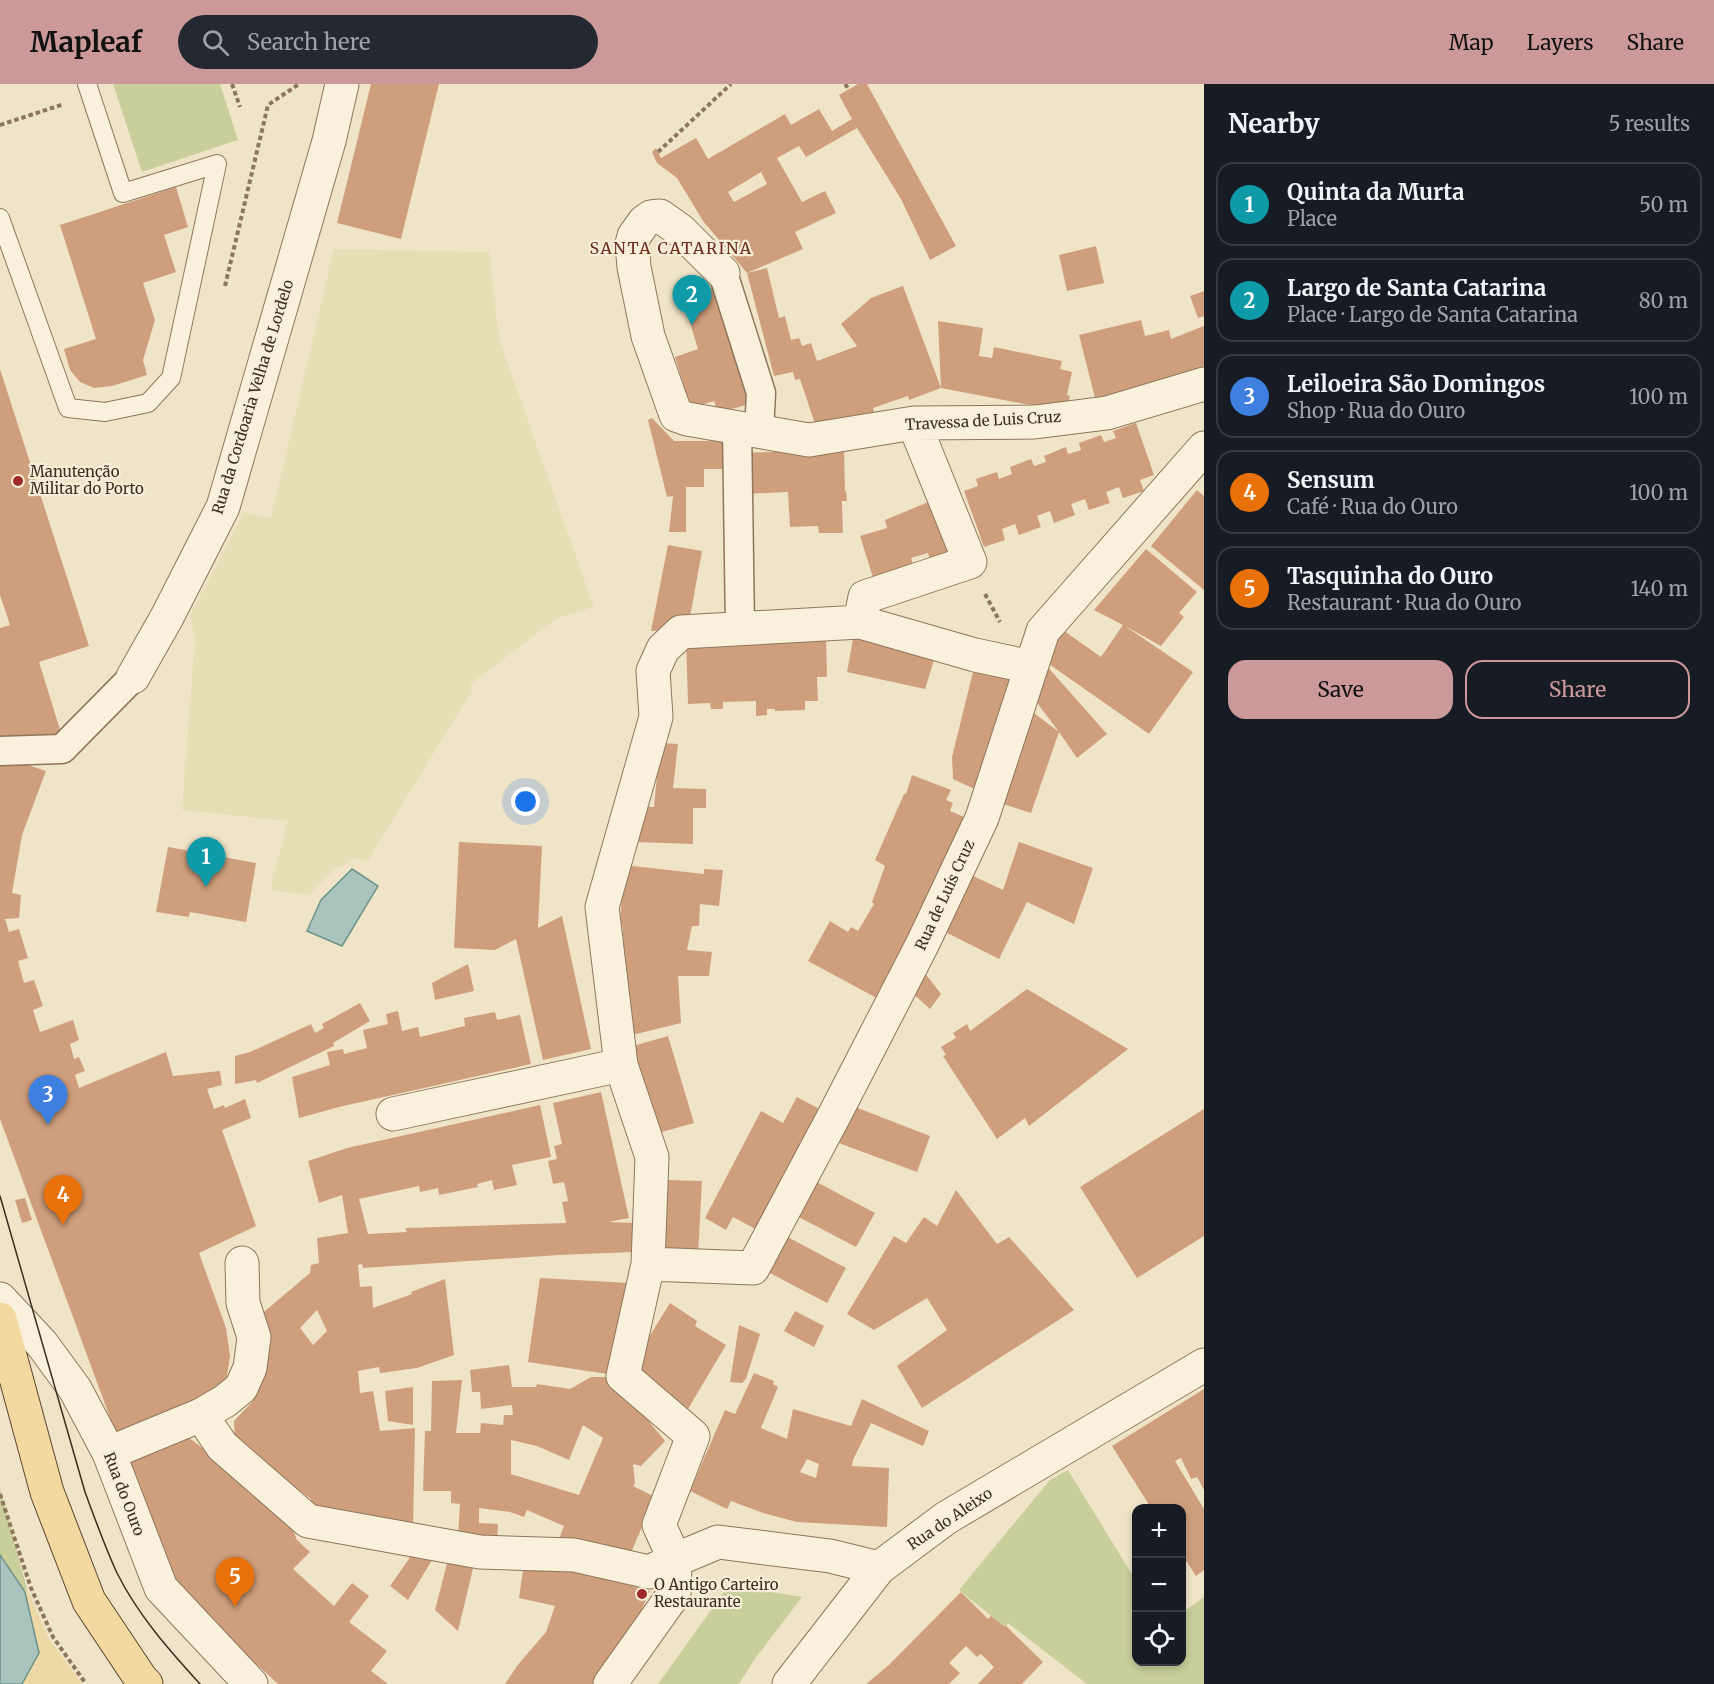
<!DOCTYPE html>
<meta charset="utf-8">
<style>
:root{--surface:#171b24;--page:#242831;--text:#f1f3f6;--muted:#9ea1a6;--line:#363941;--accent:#cc999b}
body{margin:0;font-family:Merriweather,serif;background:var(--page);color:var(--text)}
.controls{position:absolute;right:18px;bottom:18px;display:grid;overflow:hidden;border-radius:12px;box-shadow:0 3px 9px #0003}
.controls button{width:54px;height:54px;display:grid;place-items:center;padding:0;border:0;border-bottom:2px solid var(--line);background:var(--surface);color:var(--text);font:30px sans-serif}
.you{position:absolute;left:526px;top:718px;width:21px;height:21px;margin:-15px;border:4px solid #fff;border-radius:50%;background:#1a73e8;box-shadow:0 0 0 9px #1a73e833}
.badge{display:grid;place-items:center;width:39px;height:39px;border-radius:50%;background:var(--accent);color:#fff;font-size:20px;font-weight:700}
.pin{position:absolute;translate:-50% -50px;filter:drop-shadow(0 2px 3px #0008)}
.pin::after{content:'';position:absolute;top:32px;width:21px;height:18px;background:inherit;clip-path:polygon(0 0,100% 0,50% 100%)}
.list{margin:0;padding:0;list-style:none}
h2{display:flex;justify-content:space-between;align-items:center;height:78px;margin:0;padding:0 24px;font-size:26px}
h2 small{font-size:20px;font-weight:400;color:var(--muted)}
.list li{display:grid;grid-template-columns:39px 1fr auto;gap:18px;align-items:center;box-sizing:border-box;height:84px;margin:0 12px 12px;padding:0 12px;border:2px solid var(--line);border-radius:18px}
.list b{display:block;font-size:22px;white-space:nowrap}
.list p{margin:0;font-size:20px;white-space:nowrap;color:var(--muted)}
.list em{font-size:20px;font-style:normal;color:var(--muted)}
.actions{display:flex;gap:12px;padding:18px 24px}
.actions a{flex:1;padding:14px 0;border:2px solid var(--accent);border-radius:18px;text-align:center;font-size:21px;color:var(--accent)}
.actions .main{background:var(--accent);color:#111}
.icon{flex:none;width:33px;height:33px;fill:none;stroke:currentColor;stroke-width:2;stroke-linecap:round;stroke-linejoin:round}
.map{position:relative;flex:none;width:1204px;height:1600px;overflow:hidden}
header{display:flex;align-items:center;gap:36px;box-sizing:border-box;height:84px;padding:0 30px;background:var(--accent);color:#111}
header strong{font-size:28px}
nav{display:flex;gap:33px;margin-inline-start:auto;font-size:21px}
.search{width:420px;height:54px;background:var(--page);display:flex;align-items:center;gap:15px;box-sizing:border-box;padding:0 21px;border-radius:33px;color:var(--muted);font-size:22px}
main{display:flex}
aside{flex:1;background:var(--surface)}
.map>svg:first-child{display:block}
</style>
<header>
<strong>Mapleaf</strong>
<div class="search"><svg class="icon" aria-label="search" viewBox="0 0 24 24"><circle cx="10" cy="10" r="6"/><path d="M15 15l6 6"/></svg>Search here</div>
<nav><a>Map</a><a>Layers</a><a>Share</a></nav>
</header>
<main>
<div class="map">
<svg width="1204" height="1600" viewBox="0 0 1204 1600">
<rect width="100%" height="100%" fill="#f0e4c8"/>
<path fill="#e6deb5" d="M334,165l155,3 10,87 95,268 -37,11 -86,66v8l-104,170 -14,-5 -2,5 -15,6 -27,27 -39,-5 18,-69 -106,-11 13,-172 -5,-23 54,-103 27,7z"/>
<path fill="#c9cf9b" d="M113,0h107l18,56 -96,32z
M1068,1386l68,111v81h46v-49l22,-16v87h-117l-79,-61 -3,4 -46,-37 91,-110z
M0,1404l27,101 -2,3 -25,-37z
M729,1501l73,12 -48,63 -15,24h-81z"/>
<path fill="#ecd9a5" d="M27,1505l22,50 33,45h-60l17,-31 -14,-61z"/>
<path fill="#a9c4bc" stroke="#6f938a" stroke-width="1.5" d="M352,785l26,17 -36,60 -35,-15 14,-31z
M0,1471l25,37 14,61 -17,31h-22z"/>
<path fill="#cf9f7d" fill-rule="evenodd" d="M371,0h68l-38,155 -64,-16z
M858,0h9l89,162 -26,14 -29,-61 -44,-71 -51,29 -7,-11 -22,12 25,44 23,-11 11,22 -41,19 8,17 -56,24 -44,-52 -26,-43 -20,-15 -5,-11 4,-4 5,10 35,-20 12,21 77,-45 6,11 28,-16 13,22 20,-12 -13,-24zM761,88l6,12 -33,18 -6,-10z
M176,103l12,40 -24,8 12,37 -33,11 12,37 -12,40 4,15 -35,11 -18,2 -14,-6 -10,-12 -6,-21 32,-10 -36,-114z
M1096,162l8,37 -37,8 -8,-36z
M767,184l12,50 6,-2 6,24 8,-2 3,8 9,-3 6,18 40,-15 -16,-22 30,-26 32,-12 38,102 -3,-67 45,7 -4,28 13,2 2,-11 68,14 -2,8 12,3 -5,23 3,1 -3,16 -126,-24 -32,12 -1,-4 -35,12 3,10 -58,15 -18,-54 -5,1 -2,-8 -19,4 -27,-103z
M723,201l36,116 -41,12 -4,-12 -23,7 -16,-51 23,-8 -16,-52z
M1204,207v25l-6,2 -8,-22z
M1141,236l4,16 24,-6 2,9 33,-13v40l-47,18 -62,14 -16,-63z
M0,285l89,277 -50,16 23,74 -62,7v-115l10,-3 -10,-30z
M652,334l22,23h55v28h-25v18h-18v45h-17l4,-36 -6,1 -19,-77z
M1136,339l18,52 -14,5 4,11 -21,7 -4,-11 -13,5 4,11 -21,7 -4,-11 -14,5 4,11 -21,8 -4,-12 -13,5 4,11 -22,8 -4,-11 -13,5 3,11 -21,7 -20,-56 14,-5 -2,-7 21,-7 2,7 13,-5 -2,-7 21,-8 3,7 12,-4 -2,-6 22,-9 2,7 13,-4 -2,-7 22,-8 3,7 12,-4 -3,-7z
M844,366l1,41h1l1,10h-5l1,32h-24l-1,-7 -28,1 -2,-35 -46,2 -2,-41z
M1197,406l7,6v94l-53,-44z
M938,414l20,64 -25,7 -5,-16 -17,5 5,16 -40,13 -16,-51 27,-8 -2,-8z
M668,461l34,6 -14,77 -37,3z
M1146,465l51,43 -18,21 5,4 -23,29 -36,-20 68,46 -44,62 -103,-72 14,-34 41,29 22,-32 -29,-15z
M826,550l1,43h-10l1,24h-13v9l-30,1v-2h-8v6l-11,1v-15l-33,1v7h-12l-1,-6 -22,1 -2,-65z
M854,550l81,23 -10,32 -78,-17z
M1045,580l62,70 -30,24 -18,-26 -28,81 -37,-12 32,-94 33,25 -27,-36z
M973,588l44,9 -34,112 -30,-14 -1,-22z
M660,659l18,1 -5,44 33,1v19h-13v36l-56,-2 1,-36 16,1z
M3,673l43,14 -24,64 -10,58 9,2 -2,23 -14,1 4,13 10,-3 9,29 -10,3 6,22 10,-3 9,26 -10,4 7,22 33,-12 6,20 -9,4 4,15 5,-2 6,14 -10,4 4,13 87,-36 7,24 47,-5 2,14 -15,4 7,20 10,-4 1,3 20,-9 6,19 -29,12 34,96 -57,27 27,75 4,28 -4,26 -13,14 -94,46 -119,-323v-357z
M912,691l39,15 -5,10 7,3 -3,8 19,8 -85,183 -76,-41 22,-40 18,11 3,-5 7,4 16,-27 -2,-2 13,-36 -10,-6 29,-66h2z
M459,758l83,4 -4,82 24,-12 29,133 -48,11 -27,-121 -21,11 -41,-2z
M1019,758l74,26 -19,56 -47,-22 -28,57 -56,-28 28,-56 32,15z
M168,763l88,16 -10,59 -56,-10 -1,5 -33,-5z
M624,781l80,9v-5l19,1 -4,36 -19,-2 -1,22h-7l-5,24 25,2 -3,24h-31l3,47 -49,12 -10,-111h-2z
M468,880l6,27 -39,9 -3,-17z
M921,884l20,26 -11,15 -21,-19z
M1027,905l101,60 -99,77 -4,-8 -28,21 -54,-83 3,-1 -5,-8 15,-9 -3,-5 14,-9 3,7z
M360,919l10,18 -37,22 1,3 -77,37 -1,-3 -21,4v-28l15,-4 61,-28 4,9 9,-5 -2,-4z
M398,927l4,20 16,-4 2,10 45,-11 -1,-8 31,-6 2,8 23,-5 11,49 -192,43 -40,11 -7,-41 38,-12 -3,-13 16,-3 1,5 23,-6 -4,-18 25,-6 -2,-10z
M668,952l26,87 -36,10 -25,-87z
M601,1008l28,126 -21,4 28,1 -4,29 -73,3 -196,13 -1,-4 -4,1 2,22 12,-1 1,22 39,-14 -1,-2 34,-13 9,76 -37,13 -37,5 -1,-6 -21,4 2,22 13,-2 7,40 35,-3 -2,103 -102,-12v-20l-76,-57 -1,-21 18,-19 9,-23 -9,-57 58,-49 1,-8 8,-2 -2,-25 31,-5 -6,-38 -23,8 -11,-42 39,-13 193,-43 11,52 -39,8 5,20 -23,5 -2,-10 -15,4 1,3 -39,8 -1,-7 -18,4 -1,-6 -60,13 9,35 39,-2 -2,-4 161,-5 -4,-21 6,-1 -4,-19 -11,2 -5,-23 9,-2 -3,-13 8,-2 -9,-41zM317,1226l10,21 -14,14 -13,-17z
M797,1013l32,17 -64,120 -32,-17 -7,13 -21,-12 56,-107 22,12z
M850,1021l80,31 -13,36 -81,-30z
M1204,1025v127l-67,42 -57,-91z
M811,1095l64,34 -19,34 -63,-33z
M666,1096l36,1 -4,75 -37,-2z
M956,1106l41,54 12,-7 65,73 -152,98 -25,-42 50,-36 -20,-32 -53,32 -27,-16 47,-78 12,7 18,-26 13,9z
M25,1114l7,22 -10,3 -7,-23z
M782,1150l64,34 -19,35 -63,-33z
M540,1194l89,5 -15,92 -86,-13z
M670,1219l27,18 -2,5 31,19 -41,69 -52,-51z
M795,1227l29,15 -10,21 -30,-16z
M739,1241l21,9 -14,45 -4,4 -12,-1z
M509,1281l3,22h24l1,-3 33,5 21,-12h16l17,14 41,50 -24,25 -8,-2 2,19 -2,3 22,11 -25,58 -73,-11 7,-18 -37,-16 -3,7 -14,-5 -31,-4v15l19,1 -1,18 -39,-5 2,-33 -9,-1v-12h-28l2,-60h6l1,-50 30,-1 -6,53h24l1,-10 22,2 1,-10h9l-1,-10 -31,4 -1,-17h-8l-2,-22zM583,1341l20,13 -24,57 -68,-21v-34l26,6 32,14z
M754,1289l20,8 -1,3 5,3 -17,41 26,11 6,-30 58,17 11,-27 67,32 -6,15 -52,-23 -18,37 -1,6 37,2 -2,59 -90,-5 -34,-9 -32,-12 -4,8 -37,-18 35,-81 10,4zM807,1375l12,5 -3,14 -16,-6z
M413,1303v38l-25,-4 -3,-30z
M1204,1305v101l-7,-13 -6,2 -10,-21 -6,3 29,48v61l-8,6 -14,-22v-45l-31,-1 -39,-62z
M185,1351l49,36 56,52 7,17 13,12 -17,17 41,37 18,-23 17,13 -20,26 38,29 -16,20 17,13h-110l-28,-26 -71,-71 -53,-128z
M413,1463l21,2 -2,11 -24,40 -18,-14 19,-27z
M450,1468l26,4 -18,75 -23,-21z
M524,1479l50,7 76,21 -16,35 -41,58h-88l12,-18 29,-34 9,-26 -36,-8z
M961,1508l27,27 3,-3 14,11v-2l38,37 -21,22h-44l16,-17 -13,-13 -4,3 -11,-11 -17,17 11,10 -11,11h-83l23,-19z"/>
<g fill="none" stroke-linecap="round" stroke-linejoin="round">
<defs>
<path id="service" d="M0,134l68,190 37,4 43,-9 23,-25 46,-214 -94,29 -36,-109"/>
<path id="pedestrian" d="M723,189l38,120 -2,38
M737,343l3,201
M0,667l62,-2 71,-72"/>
<path id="minor" d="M723,189l-42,-42 -21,-15 -9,1 -7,5 -10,14 -2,8 2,23 14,69 28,79 11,4 122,21 105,-17 121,-1 72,-9 97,-29
M860,538l5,-25 105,-35 -56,-139
M133,593l34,-60 56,-110 106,-366 13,-57
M393,1030l228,-49
M648,1180l105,4 82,-154 88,-171 59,-125 61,-187 161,-183
M0,1215l42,45 33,45 34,64 52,135 90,96
M201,1331l21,31 86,75 172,31 94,3 75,17 26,-12 43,-18 112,14 49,12
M109,1369l92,-38 24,-14 16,-13 9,-20 4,-31 -11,-34 -1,-40
M610,1600l64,-90 1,-34 -16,-35 34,-89 -70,-60 25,-112 4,-107 -31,-92 -19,-158 54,-190 -3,-46 10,-22 18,-17 179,-10 115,33 56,12
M789,1600l90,-116 67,-50 258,-153"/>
<path id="primary" d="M0,1235l47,173 42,109 52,78 5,5"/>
</defs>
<use href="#service" stroke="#8d765c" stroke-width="20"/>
<use href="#pedestrian" stroke="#8d765c" stroke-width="31"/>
<use href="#minor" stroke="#8d765c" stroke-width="35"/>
<use href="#primary" stroke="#5b4430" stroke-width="35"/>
<path stroke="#8d765c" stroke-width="4" stroke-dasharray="4.5 3" stroke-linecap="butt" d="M232,0l8,23
M845,0l3,4
M0,41l64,-21
M658,68l73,-68
M225,202l43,-181 31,-21
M985,510l15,28
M0,1410l31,94 22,49 33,47"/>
<use href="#service" stroke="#faf1dc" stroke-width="18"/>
<use href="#pedestrian" stroke="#faf1dc" stroke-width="28"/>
<use href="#minor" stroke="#faf1dc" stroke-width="33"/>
<use href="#primary" stroke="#f3d9a0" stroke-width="33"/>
<path stroke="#3d2e20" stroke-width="1.5" d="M0,1112l85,296c10,27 20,55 32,81 21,42 52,77 83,111"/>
</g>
<g fill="#9e2a2b" stroke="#f7eed8" stroke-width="2">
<circle cx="18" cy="397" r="6"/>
<circle cx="642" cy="1510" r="6"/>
</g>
<g text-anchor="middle" stroke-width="4.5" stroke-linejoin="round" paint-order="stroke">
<g font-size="15" fill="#3d2e20" stroke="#f7eed8">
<text transform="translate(253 313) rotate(-73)" y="5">Rua da Cordoaria Velha de Lordelo</text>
<text transform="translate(983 337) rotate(-3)" y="5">Travessa de Luis Cruz</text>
<text transform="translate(945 811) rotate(-65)" y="5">Rua de Luís Cruz</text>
<text transform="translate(124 1410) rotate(69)" y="5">Rua do Ouro</text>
<text transform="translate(950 1435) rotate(-34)" y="5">Rua do Aleixo</text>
</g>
<g font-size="15" fill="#3d2e20" stroke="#f7eed8" text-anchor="start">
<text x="30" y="393">Manutenção<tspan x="30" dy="17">Militar do Porto</tspan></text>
<text x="654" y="1506">O Antigo Carteiro<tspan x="654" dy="17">Restaurante</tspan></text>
</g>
<g font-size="16" letter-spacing="1.5" fill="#6b2e1e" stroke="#f7eed8">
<text x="671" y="170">SANTA CATARINA</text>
</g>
</g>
</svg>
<div class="controls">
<button>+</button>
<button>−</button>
<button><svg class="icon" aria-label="locate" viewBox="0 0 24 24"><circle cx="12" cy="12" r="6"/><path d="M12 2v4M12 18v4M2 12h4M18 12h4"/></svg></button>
</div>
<div class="you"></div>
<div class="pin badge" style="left:206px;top:803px;background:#0f9aa8">1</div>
<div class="pin badge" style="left:692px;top:241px;background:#0f9aa8">2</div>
<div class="pin badge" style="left:48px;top:1041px;background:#3f7fe0">3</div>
<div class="pin badge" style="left:63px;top:1141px;background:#e8710a">4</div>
<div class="pin badge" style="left:235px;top:1523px;background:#e8710a">5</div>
</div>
<aside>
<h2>Nearby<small>5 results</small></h2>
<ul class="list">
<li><span class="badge" style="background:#0f9aa8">1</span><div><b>Quinta da Murta</b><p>Place</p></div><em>50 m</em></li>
<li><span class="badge" style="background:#0f9aa8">2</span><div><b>Largo de Santa Catarina</b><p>Place · Largo de Santa Catarina</p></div><em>80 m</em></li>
<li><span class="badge" style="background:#3f7fe0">3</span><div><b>Leiloeira São Domingos</b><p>Shop · Rua do Ouro</p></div><em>100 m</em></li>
<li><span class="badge" style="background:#e8710a">4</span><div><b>Sensum</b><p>Café · Rua do Ouro</p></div><em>100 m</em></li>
<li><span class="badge" style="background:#e8710a">5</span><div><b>Tasquinha do Ouro</b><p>Restaurant · Rua do Ouro</p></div><em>140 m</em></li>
</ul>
<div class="actions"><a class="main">Save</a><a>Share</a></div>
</aside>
</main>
